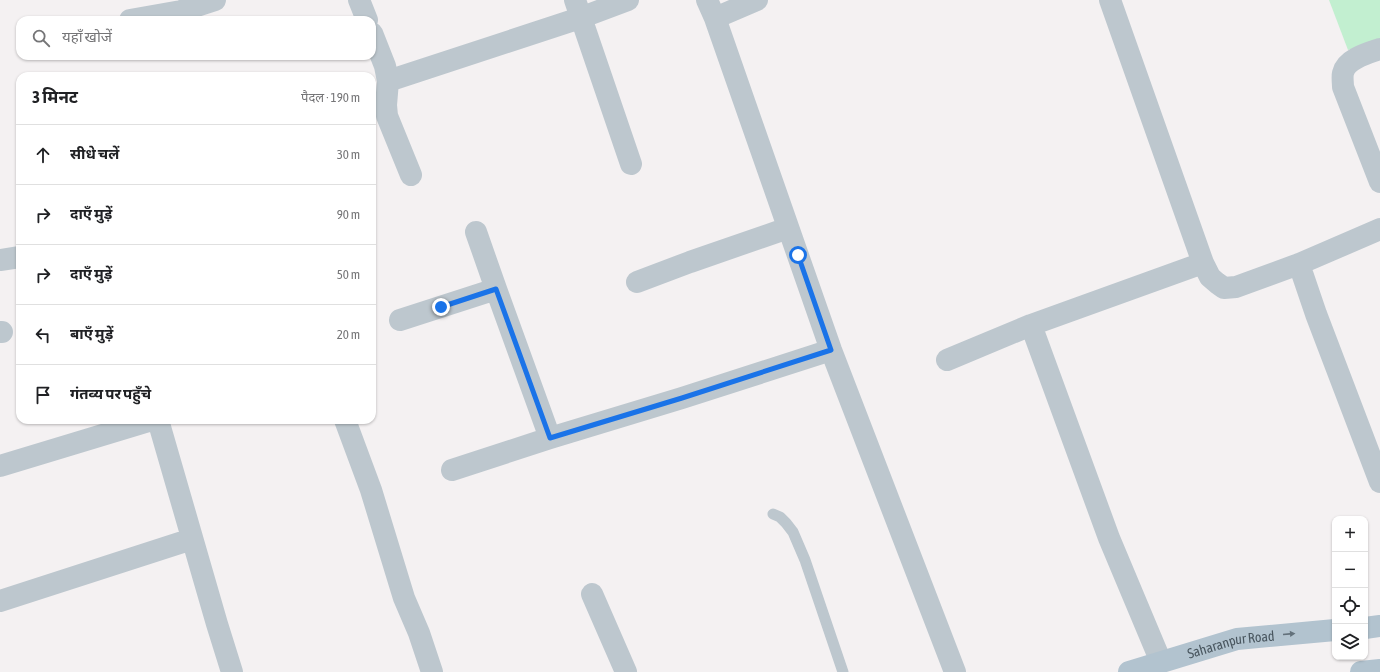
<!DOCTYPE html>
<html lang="hi">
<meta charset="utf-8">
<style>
:root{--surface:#fff;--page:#f2f2f2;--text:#202124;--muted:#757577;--line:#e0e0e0}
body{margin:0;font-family:"Asap Condensed","Noto Sans Devanagari",sans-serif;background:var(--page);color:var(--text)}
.controls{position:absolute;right:12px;bottom:12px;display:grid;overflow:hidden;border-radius:8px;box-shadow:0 1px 3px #0004}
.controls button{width:36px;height:36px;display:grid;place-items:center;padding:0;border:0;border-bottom:1px solid var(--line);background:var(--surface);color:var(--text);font:20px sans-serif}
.stop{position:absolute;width:12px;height:12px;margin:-9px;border:3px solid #1a73e8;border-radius:50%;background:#fff}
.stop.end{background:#1a73e8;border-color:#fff;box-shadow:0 1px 4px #0008}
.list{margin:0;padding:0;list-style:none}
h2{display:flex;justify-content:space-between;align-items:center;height:52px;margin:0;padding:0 16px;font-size:17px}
h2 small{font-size:13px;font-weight:400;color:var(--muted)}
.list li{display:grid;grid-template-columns:26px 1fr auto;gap:12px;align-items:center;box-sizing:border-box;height:60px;padding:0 16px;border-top:1px solid var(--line)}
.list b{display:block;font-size:15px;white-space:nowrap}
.list em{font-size:13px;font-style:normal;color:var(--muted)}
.icon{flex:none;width:22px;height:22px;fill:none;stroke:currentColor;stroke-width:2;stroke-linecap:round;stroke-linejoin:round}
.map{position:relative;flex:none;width:1380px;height:672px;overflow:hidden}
.search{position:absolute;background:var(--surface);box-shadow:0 1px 3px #0004;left:16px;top:16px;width:360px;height:44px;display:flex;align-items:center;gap:10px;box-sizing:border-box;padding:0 14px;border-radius:12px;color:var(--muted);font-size:15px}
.panel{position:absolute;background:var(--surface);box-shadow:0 1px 3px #0004;left:16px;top:72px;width:360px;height:352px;border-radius:12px}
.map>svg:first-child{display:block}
</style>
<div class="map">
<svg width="1380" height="672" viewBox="0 0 1380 672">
<rect width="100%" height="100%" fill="#f4f1f2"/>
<path fill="#c2efd0" d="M1329,0h51v39l-32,11z"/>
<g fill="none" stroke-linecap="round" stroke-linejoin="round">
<path stroke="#bdc7ce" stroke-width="11" d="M773,514l7,3 6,6 7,9 12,28 38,112"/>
<path stroke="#bdc7ce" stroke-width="22" d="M359,0l8,20
M575,0l56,164
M707,0l8,18 116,332 124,322
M1110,0l93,263 7,14 7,6 7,5 12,-1 63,-23 81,-35
M715,18l42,-18
M130,20l51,-9 34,-11
M372,33l13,33 3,15 -2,24 1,11 24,59
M1380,49c-12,4 -34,10 -37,24 -1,4 0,10 0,14l37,95
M388,81l192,-63 48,-18
M476,232l20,57 54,149
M0,260l20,-3
M1299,264l17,50 64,168
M637,282l53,-20 98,-34
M400,320l96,-31
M1031,325l78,213 52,124
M0,332h2
M947,360l84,-35 172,-62
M158,420l59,204 15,48
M345,420l26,70 33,108 15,35 13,39
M0,466l152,-46
M452,470l98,-32 132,-40 149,-48
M592,594l34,78
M0,601l192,-62"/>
<g stroke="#b2c3cf" stroke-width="22">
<path d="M1365,628l15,-2"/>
<path id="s1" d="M1129,672l108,-33 98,-9"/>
<path d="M1361,672l19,-2"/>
</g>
</g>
<defs><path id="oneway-solid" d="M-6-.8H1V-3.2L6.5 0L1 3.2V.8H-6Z"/></defs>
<use fill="#63717b" href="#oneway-solid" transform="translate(1289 634) rotate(-5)"/>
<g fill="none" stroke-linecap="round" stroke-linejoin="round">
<path stroke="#1a73e8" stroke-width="5" d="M441,307l55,-18 54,149 132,-40 149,-48 -33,-95"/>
</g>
<g text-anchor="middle" stroke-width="4" stroke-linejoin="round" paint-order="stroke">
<g font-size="14" fill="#49565f" stroke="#fff">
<text dy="5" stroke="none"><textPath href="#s1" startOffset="106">Saharanpur Road</textPath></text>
</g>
</g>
</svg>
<div class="controls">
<button>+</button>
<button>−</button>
<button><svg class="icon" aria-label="locate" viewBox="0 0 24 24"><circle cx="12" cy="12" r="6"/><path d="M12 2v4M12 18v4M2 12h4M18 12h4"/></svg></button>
<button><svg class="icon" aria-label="layers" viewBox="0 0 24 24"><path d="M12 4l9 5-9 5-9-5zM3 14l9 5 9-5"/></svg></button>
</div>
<div class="stop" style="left:798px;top:255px"></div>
<div class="stop end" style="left:441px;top:307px"></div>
<div class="search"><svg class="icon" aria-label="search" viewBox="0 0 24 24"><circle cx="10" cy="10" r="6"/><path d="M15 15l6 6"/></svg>यहाँ खोजें</div>
<section class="panel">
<h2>3 मिनट<small>पैदल · 190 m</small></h2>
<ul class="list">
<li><svg class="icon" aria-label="ahead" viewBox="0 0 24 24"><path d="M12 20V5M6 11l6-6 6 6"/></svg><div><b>सीधे चलें</b></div><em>30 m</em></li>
<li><svg class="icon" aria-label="right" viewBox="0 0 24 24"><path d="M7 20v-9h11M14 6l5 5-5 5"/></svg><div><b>दाएँ मुड़ें</b></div><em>90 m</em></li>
<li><svg class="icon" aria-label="right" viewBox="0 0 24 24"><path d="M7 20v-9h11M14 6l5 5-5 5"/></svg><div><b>दाएँ मुड़ें</b></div><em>50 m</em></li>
<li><svg class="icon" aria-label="left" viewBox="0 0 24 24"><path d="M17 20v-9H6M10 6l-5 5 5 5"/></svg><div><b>बाएँ मुड़ें</b></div><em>20 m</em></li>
<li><svg class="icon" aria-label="arrive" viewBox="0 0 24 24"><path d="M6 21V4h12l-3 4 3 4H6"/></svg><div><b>गंतव्य पर पहुँचे</b></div></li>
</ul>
</section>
</div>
